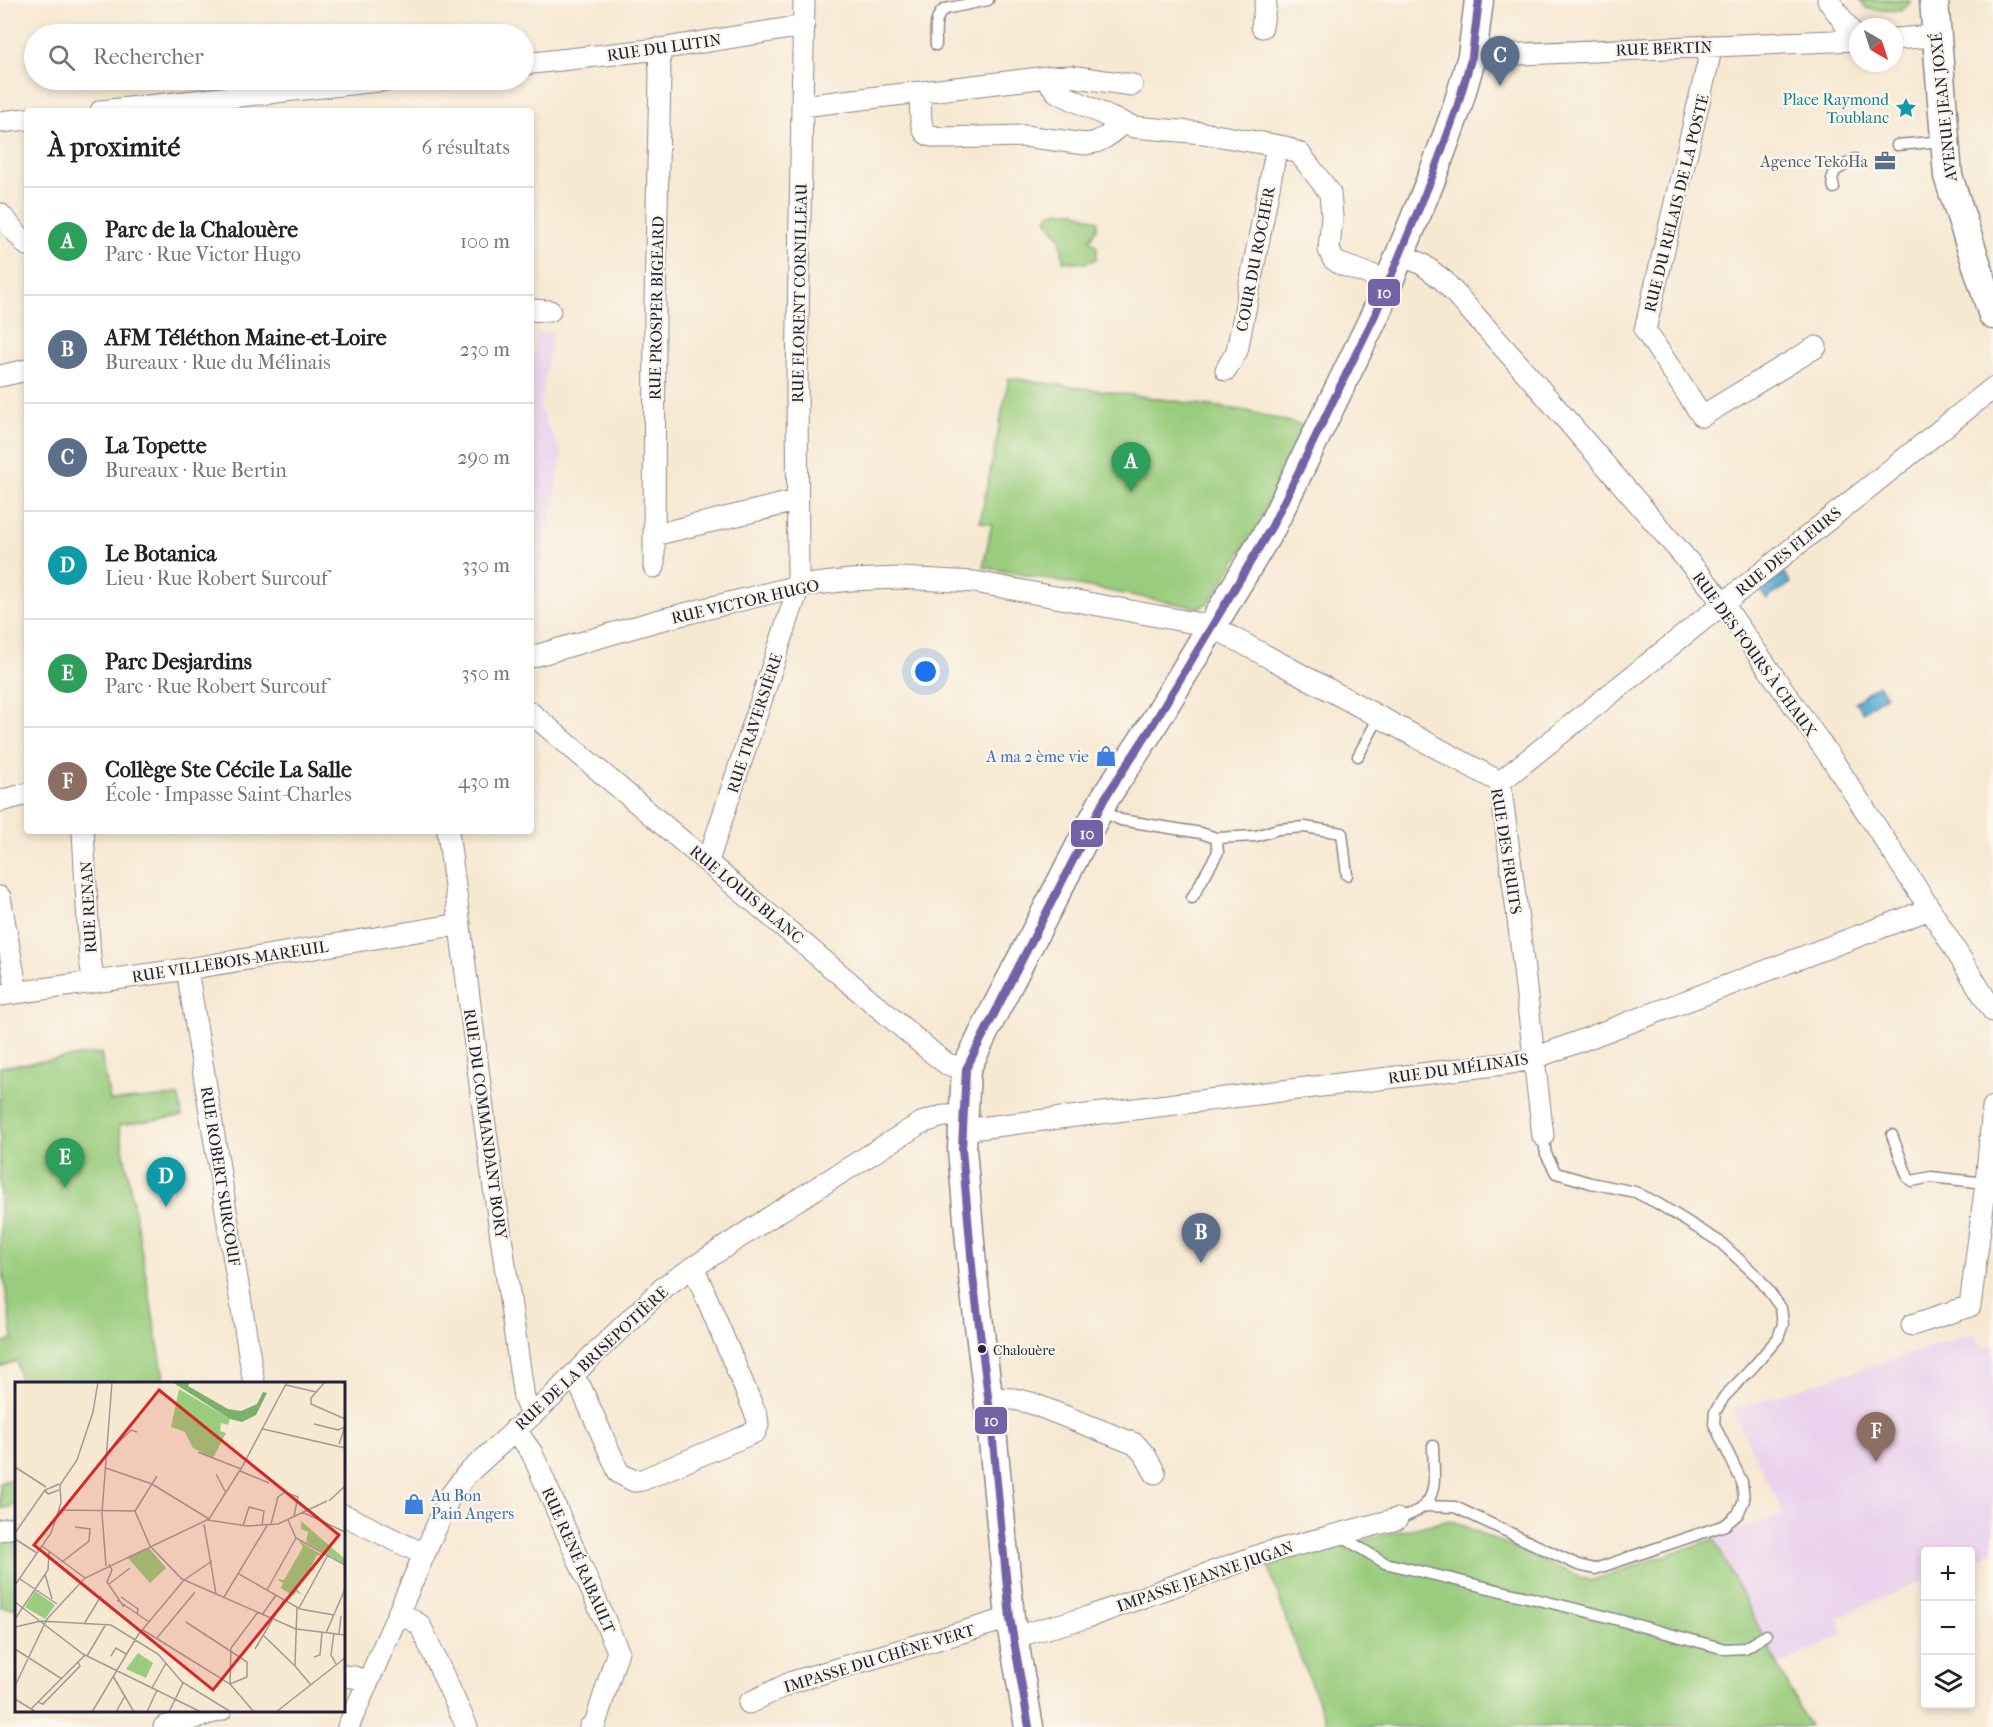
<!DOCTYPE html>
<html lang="fr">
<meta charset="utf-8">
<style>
:root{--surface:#fff;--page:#f6f6f6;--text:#222;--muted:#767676;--line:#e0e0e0;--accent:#d93025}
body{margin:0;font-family:"IM FELL French Canon",serif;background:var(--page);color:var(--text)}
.controls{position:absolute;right:18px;bottom:18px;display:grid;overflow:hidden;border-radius:6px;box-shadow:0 3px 9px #0003}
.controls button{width:54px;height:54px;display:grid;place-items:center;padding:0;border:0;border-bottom:2px solid var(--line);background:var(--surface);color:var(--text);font:30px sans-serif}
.compass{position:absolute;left:1849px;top:18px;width:54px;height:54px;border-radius:50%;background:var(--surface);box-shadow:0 3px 9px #0003;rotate:141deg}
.you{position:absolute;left:926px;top:672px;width:21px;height:21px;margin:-15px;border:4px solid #fff;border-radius:50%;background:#1a73e8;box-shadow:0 0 0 9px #1a73e833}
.badge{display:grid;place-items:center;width:39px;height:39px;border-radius:50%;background:var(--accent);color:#fff;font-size:20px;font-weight:700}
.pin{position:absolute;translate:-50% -50px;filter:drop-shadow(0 2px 3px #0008)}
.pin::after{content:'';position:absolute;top:32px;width:21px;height:18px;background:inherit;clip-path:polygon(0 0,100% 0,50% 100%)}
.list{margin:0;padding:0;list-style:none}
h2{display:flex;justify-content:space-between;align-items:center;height:78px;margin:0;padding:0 24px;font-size:26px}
h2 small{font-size:20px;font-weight:400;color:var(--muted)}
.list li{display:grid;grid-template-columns:39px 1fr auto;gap:18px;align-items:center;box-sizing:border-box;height:108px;padding:0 24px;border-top:2px solid var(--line)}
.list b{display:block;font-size:22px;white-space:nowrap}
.list p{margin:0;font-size:20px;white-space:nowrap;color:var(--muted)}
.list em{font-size:20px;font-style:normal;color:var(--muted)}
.icon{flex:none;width:33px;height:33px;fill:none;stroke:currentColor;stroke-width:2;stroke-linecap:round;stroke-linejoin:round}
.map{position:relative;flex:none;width:1993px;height:1727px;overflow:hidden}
.search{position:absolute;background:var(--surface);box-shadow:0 3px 9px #0003;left:24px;top:24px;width:510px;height:66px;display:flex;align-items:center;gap:15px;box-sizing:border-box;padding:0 21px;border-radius:33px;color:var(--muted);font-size:22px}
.panel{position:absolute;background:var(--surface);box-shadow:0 3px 9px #0003;left:24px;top:108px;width:510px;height:726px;border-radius:6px}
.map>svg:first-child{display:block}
</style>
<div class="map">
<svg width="1993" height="1727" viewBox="0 0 1993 1727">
<rect width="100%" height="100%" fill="#fbf7ec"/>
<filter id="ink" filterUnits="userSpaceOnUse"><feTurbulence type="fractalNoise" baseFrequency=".0167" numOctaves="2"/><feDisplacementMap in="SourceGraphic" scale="12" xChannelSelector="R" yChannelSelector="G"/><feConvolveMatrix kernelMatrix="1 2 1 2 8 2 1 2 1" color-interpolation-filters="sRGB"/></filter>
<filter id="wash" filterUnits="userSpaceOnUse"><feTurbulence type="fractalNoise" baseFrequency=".008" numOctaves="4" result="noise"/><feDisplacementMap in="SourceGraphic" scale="24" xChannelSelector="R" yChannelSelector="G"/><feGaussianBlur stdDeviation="1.35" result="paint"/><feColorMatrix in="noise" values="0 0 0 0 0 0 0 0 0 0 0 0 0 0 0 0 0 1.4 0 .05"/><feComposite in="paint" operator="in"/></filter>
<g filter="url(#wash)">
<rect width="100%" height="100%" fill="#f7e8d2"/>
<path fill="#ead1ed" d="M537,332h16l-13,77 22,46 -26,139h-5v-227z
M1975,1333l7,16 11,-4v206l-22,10 -1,-9h-44l-1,28 -65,27 -22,12 7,14 -66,33 -65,-127 70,-25 -52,-104z"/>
<path fill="#9acc7d" stroke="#5e775c" stroke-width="1.5" d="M1860,0h49l1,3 -9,8 -34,-2z
M1061,211h14l23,10 -1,7 -7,12 7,7 -1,12 -11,4 -22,-2 -2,-22 -15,-20 6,-6z
M1009,378l238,33 58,15 -50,105 -46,71 -10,6 -216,-41 9,-43 -12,-2z
M101,1053l9,48 69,-5 3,20 -63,9 46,258h-145l-3,-22 -17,6v-22l13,-6 -13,-87v-185z
M16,1479v26l-16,4v-27z
M1450,1520l140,61 124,-42 95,188h-486l4,-3 -38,-96 -22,-66z
M16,1535v73l-16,-1v-69z"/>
<path fill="#51a7ce" stroke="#3a6484" stroke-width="1.5" d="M1784,573l7,10 -24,16 -7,-9z
M1878,685l8,10 -23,17 -8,-10z"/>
</g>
<g filter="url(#ink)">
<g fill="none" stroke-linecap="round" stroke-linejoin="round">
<defs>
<path id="lane" d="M936,45c0,-13 -3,-28 9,-36l43,-9
M1897,145l47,-4
M1834,188l-2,-9 3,-8 20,-12
M1358,756l21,-39
M1099,810l22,10 80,13 15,5 40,-2 22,-7 27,-2 37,6 5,42
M1192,898l26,-46 -2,-14
M1892,1135l16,43 4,3 19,-4 55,6
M1424,1506l31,1 123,58 17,4 130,-44 13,-11 6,-14 -2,-18 -28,-58 1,-12 9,-15 29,-30 25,-29 5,-14 -2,-16 -22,-30 -39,-36 -63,-39 -22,-11 -44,-9 -35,-10 -10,-19 -3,-18
M1397,1519c44,-12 37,-34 36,-73
M1339,1535l46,28 204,49 136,37 20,-1 21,-13"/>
<path id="street" d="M1828,0l29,40
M1262,27l4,-27
M1894,39l42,-3
M1712,46l-67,284 57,86 114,-69
M1472,56l386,-16
M524,64l135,-15 144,-23
M1048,77l1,5 8,10 54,26 23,9 69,6 82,14 15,7 30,39 2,23 -3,34 4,9 7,5 49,17
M920,93c1,9 -1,33 5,39 4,5 13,5 18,6l81,-2 61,8 11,-2 10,-5 17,-14
M802,106l246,-29 22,-1 62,9
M101,111l286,-31
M0,122l27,-3
M0,214l27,31
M1400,254l22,10 21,16 77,86 193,224 120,171 97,148 63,102
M531,310l19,1
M1226,370l11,-19 40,-205
M0,376l27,-6
M654,535l142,-34
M654,567l1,-265 5,-227 -1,-26
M531,657l125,-36 142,-35 52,-6 49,-2 76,4 236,44 289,156
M531,713l404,342 12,9 19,5
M1500,782l493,-394
M1500,782l19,145 24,209
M0,801l27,-7
M83,831l7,129 4,22
M448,831l38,301 38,266 7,17
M708,861l88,-266 2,-9 -1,-209 7,-377
M0,897l17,95
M187,969l67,415
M0,995l187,-26 273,-45
M962,1130l549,-67 24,-5 395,-149
M1912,1325l58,-19 16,-123 7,-76
M572,1376l9,12 38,85 15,8 8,-1 113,-48 3,-7 -1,-8 -63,-149
M988,1398l26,1 17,4 104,41 10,11 10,18
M515,1429l17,24 86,198 -23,73 -5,3
M344,1515l79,39
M0,1530l16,-3
M399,1612l21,13 47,102
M1014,1637l74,-20 174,-63 135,-35
M344,1676l10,1 13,5
M749,1703l43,-21 218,-64
M164,1727l57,-17
M348,1727l102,-231 16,-21 87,-79 38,-39 74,-71 113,-74 143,-89 22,-7h20"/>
<path id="secondary" d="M1934,0l14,176 45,139
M1029,1727l-19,-109 -19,-198 -18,-143 -11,-128 4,-80 27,-55 112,-216 44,-67 123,-205 103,-211 57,-138 24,-66 16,-55 7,-56"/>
</defs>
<use href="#lane" stroke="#8c8586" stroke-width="13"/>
<use href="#street" stroke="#8c8586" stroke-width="23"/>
<use href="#secondary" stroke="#8c8586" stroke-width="31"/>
<use href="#lane" stroke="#fff" stroke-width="10"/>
<use href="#street" stroke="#fff" stroke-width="21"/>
<use href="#secondary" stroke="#fff" stroke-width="28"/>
<defs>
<path id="bus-1" d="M1029,1727l-19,-109 -19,-198 -18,-143 -11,-128 4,-80 139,-271 44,-67 123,-205 103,-211 57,-138 24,-66 16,-55 7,-56"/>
</defs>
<use href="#bus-1" stroke="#fbf7ec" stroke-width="12"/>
<use href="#bus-1" stroke="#7263a9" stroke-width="8"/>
</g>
</g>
<defs>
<symbol id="sight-bare" viewBox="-9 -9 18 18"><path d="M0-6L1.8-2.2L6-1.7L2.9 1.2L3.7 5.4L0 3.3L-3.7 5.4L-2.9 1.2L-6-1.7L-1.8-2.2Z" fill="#0f9aa8" stroke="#fbf7ec" stroke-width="2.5" paint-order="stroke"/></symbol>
<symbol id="office-bare" viewBox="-9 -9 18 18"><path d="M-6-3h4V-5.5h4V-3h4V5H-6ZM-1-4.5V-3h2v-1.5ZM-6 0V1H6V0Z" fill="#5c6f8a" stroke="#fbf7ec" stroke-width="2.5" paint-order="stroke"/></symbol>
<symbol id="shop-bare" viewBox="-9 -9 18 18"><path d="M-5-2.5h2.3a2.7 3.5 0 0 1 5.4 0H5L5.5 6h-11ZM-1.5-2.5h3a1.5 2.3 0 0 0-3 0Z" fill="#3f7fe0" stroke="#fbf7ec" stroke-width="2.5" paint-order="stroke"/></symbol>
</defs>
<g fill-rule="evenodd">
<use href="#sight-bare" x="1891" y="93" width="30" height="30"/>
<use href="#office-bare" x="1870" y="146" width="30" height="30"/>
<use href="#shop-bare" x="1091" y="741" width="30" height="30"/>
<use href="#shop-bare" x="399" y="1489" width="30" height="30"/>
</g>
<circle fill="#22223b" stroke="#fbf7ec" stroke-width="2" cx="982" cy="1349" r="5"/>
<g text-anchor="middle" stroke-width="4.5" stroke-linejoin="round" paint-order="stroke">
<g font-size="14" fill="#22223b" stroke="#fbf7ec" text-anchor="start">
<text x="993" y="1355">Chalouère</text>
</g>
<g font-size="16" fill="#22223b" stroke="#fbf7ec">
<text transform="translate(664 47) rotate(-8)" y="6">RUE DU LUTIN</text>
<text transform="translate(1664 48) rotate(-2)" y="6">RUE BERTIN</text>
<text transform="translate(1943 107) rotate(-96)" y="6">AVENUE JEAN JOXÉ</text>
<text transform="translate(1676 203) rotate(-76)" y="6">RUE DU RELAIS DE LA POSTE</text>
<text transform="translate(1255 259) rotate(-79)" y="6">COUR DU ROCHER</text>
<text transform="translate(799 293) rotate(-89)" y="6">RUE FLORENT CORNILLEAU</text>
<text transform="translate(656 308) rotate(-89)" y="6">RUE PROSPER BIGEARD</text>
<text transform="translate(1788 551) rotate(-39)" y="6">RUE DES FLEURS</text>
<text transform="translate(745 601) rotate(-13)" y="6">RUE VICTOR HUGO</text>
<text transform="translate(1755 654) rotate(54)" y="6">RUE DES FOURS À CHAUX</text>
<text transform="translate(754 723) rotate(-72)" y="6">RUE TRAVERSIÈRE</text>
<text transform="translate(1507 851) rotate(81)" y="6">RUE DES FRUITS</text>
<text transform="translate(747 894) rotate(40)" y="6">RUE LOUIS BLANC</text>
<text transform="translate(88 907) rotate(-93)" y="6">RUE RENAN</text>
<text transform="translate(230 961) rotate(-9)" y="6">RUE VILLEBOIS-MAREUIL</text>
<text transform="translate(1458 1068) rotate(-8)" y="6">RUE DU MÉLINAIS</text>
<text transform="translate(486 1124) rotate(82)" y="6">RUE DU COMMANDANT BORY</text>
<text transform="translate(221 1176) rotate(81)" y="6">RUE ROBERT SURCOUF</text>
<text transform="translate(591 1358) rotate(-43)" y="6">RUE DE LA BRISEPOTIÈRE</text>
<text transform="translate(579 1560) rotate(66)" y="6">RUE RENÉ RABAULT</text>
<text transform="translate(1205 1576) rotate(-19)" y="6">IMPASSE JEANNE JUGAN</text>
<text transform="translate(879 1658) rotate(-17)" y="6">IMPASSE DU CHÊNE VERT</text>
</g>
<g font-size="16" fill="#0d838f" stroke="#fbf7ec" text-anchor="end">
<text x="1889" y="105">Place Raymond<tspan x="1889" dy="18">Toublanc</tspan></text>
</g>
<g font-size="16" fill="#4e5e75" stroke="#fbf7ec" text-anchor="end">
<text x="1868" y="167">Agence TekoHa</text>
</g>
<g font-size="16" fill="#366cbe" stroke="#fbf7ec" text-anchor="end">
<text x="1089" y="762">A ma 2 ème vie</text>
<text x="431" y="1501" text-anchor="start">Au Bon<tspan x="431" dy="18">Pain Angers</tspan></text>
</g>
</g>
<g transform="translate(15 1382)">
<rect width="330" height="330" fill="#f7e8d2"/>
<path d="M164,7l51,30 -2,6 -7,-2 -1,8 6,2 -13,25 -20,-10 -8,-16 -14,-5zM286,139l44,38v5l-39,-22 2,-10 -7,-3zM284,159l25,15 -7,-1 -6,12 5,4 -7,-2 -12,20 5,6 -6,-3 -3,4 -12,-8 2,-5 -6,-4 7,1 19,-33zM134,166l17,20 -16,15 -23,-26zM20,209l20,14 -10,14 -20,-12zM123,271l15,10 -7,15 -20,-9z" fill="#9acc7d"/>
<path d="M157,0h18l-2,4 40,23 13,2 16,-7 6,-12 4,1 -11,22 -14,7 -12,-3z" fill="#7bb06c"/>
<path fill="none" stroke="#a29996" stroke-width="1.5" d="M310,0l-14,16v6l34,15M271,3l30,7M299,42l24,6 7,-3M248,47l82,19M324,62l6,-17M94,70l22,-22 6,2M183,70l43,17M0,85l31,20M91,86l46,16 57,35M225,89l29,12M201,92l10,19M44,102l-14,6 3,4 11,-4M314,119l16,-15M44,128l76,1M120,129l15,35 32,33 114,50 49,6M120,129l22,-35M287,130l43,20M193,138l39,6 31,-2 49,-23M273,138l8,18 49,27M189,142l12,70M256,142l7,-27 7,-5 13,5 -4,19M228,144l6,-19 15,4 -2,14M0,151l30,-43M0,157l22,14M27,164l43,32M47,180l27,-21 1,-12 -15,-2M94,182l3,6 -5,12 17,25M91,184l-4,-53 10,-131M30,192l7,25M224,192l61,35 34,6M5,197l37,25M94,202l21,-16M0,203l36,-52 10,-30 -1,-18 17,-25 16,-48 5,-30M252,208l29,-52M106,215l17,12 -1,6M209,215l44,-73M102,218l32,22M0,220l68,52 118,58M282,225l-2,59 16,19M284,226l29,-53M247,233l14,-20M0,237l33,-49 1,-18M171,240l61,40v15l-17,7M69,242l17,-28M0,245l26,-6 70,4 47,29 24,28 49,30M128,248l87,54 24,28M311,251l19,-44M319,251l-3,22 5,9M324,252l2,-18M249,254l31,30M142,256l38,-46M0,267l47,30M240,267l29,-49M72,274l19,-32M96,274l5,-8 10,6M299,275l6,-2 2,-23M98,294l21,36M215,302l1,-36 27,-36M0,304l32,-67 38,-41 124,-59 33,-52 45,-85M137,306l14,-25M0,317l21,13M23,320l5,2 37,-38 -2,-4M16,327l54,-54M77,330l46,-77 46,-55 28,-19M101,330l9,-16M132,330l10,-22M154,330l14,-29M261,330l69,-54"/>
<path fill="#d62828" fill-opacity="0.15" stroke="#d62828" stroke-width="3" d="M144,8l180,145 -126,155 -179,-145z"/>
<rect width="330" height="330" fill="none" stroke="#22223b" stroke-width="3"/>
</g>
<g stroke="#fbf7ec" stroke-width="2">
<rect x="1367" y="278" width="34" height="29" rx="6" fill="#7263a9"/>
<rect x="1070" y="819" width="34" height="29" rx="6" fill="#7263a9"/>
<rect x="974" y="1406" width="34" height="29" rx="6" fill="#7263a9"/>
</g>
<g font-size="16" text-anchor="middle" font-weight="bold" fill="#fff">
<text x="1384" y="298">10</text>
<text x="1087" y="839">10</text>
<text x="991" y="1426">10</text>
</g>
</svg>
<div class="controls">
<button>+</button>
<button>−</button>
<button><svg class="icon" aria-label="layers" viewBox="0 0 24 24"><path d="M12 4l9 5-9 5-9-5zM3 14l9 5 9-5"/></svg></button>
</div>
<svg class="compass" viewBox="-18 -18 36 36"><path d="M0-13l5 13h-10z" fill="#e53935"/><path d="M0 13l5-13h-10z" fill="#767676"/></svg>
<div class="you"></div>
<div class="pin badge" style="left:1131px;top:492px;background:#2e9e5b">A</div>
<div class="pin badge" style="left:1201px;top:1263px;background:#5c6f8a">B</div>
<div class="pin badge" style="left:1500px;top:86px;background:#5c6f8a">C</div>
<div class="pin badge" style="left:166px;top:1207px;background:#0f9aa8">D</div>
<div class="pin badge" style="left:65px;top:1188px;background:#2e9e5b">E</div>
<div class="pin badge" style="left:1876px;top:1462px;background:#8d6e63">F</div>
<div class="search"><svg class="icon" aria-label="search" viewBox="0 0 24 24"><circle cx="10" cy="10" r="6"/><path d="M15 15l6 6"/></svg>Rechercher</div>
<section class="panel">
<h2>À proximité<small>6 résultats</small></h2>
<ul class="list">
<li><span class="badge" style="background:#2e9e5b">A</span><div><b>Parc de la Chalouère</b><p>Parc · Rue Victor Hugo</p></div><em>100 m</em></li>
<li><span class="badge" style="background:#5c6f8a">B</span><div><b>AFM Téléthon Maine-et-Loire</b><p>Bureaux · Rue du Mélinais</p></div><em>230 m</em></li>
<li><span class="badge" style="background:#5c6f8a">C</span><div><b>La Topette</b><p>Bureaux · Rue Bertin</p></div><em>290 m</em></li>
<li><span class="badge" style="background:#0f9aa8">D</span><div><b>Le Botanica</b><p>Lieu · Rue Robert Surcouf</p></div><em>330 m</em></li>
<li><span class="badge" style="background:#2e9e5b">E</span><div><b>Parc Desjardins</b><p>Parc · Rue Robert Surcouf</p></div><em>350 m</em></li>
<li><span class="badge" style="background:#8d6e63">F</span><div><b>Collège Ste Cécile La Salle</b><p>École · Impasse Saint-Charles</p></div><em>430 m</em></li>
</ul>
</section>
</div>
